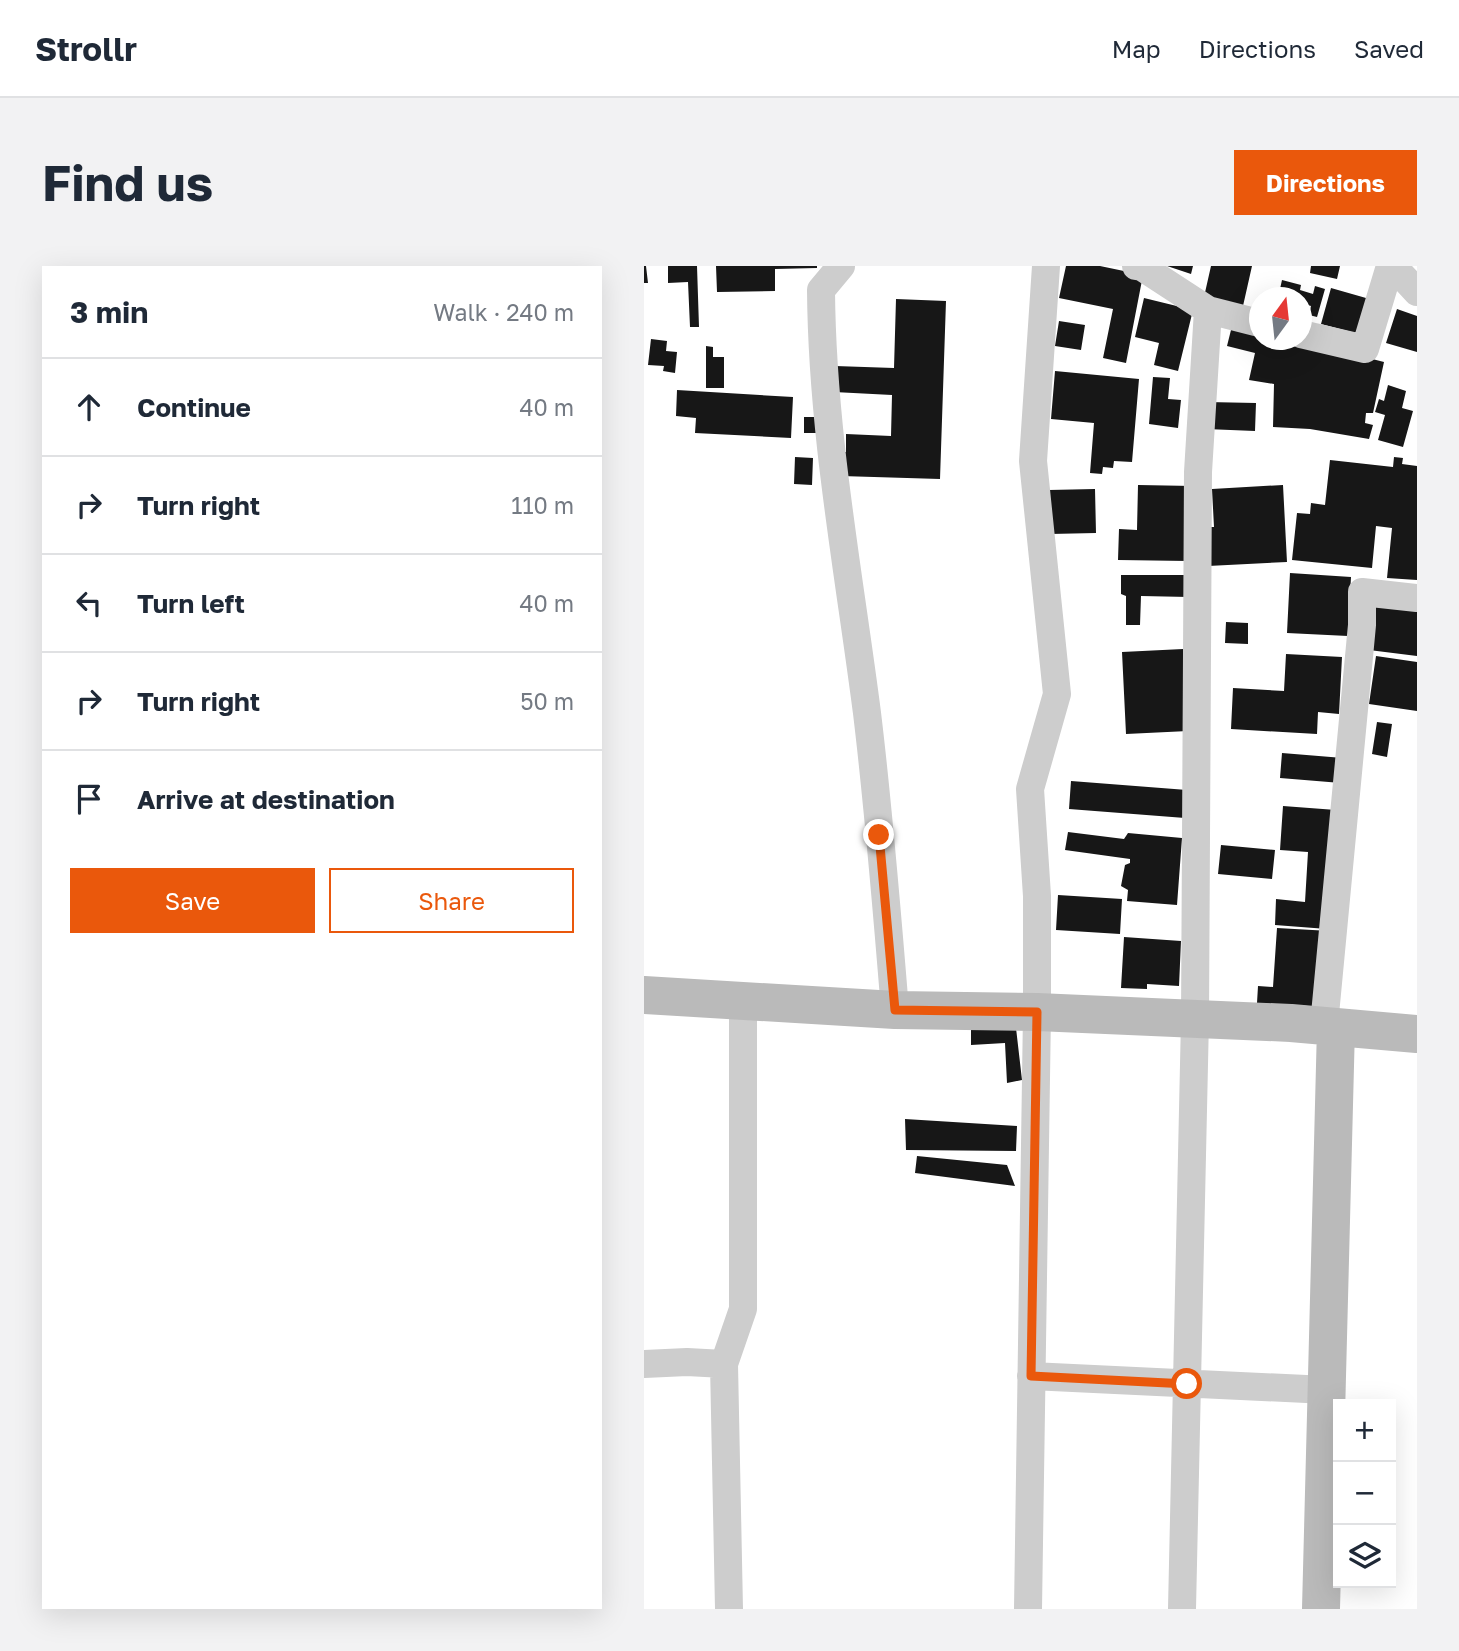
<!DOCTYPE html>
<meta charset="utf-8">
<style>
:root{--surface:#fff;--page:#f2f2f3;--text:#1f2937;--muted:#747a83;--line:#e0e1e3;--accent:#ea580c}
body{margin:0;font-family:"Golos Text",sans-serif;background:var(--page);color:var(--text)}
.controls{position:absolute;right:21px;bottom:21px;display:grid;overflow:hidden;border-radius:0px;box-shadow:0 7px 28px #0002}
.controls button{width:63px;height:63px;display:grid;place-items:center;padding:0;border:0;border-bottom:2px solid var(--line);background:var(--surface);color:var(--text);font:35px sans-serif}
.compass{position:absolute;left:605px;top:21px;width:63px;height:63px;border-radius:50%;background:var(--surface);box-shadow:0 7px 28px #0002;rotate:15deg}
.stop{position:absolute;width:21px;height:21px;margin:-16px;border:5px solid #ea580c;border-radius:50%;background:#fff}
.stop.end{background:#ea580c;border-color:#fff;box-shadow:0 2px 7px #0008}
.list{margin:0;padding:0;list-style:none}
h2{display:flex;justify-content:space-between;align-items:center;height:91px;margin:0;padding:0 28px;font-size:30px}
h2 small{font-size:23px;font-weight:400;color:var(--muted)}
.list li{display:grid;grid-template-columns:46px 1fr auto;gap:21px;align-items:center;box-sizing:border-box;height:98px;padding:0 28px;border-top:2px solid var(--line)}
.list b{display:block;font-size:26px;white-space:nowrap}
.list em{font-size:23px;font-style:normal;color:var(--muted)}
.actions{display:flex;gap:14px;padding:21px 28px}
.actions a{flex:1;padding:16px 0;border:2px solid var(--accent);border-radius:0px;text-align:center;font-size:24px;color:var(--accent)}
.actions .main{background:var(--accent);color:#fff}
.icon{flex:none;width:38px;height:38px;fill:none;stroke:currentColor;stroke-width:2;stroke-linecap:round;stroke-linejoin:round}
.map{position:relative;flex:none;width:773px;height:1343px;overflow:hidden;border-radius:0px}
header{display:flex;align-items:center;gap:42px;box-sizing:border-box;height:98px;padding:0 35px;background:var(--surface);border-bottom:2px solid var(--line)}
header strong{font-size:33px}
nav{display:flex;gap:38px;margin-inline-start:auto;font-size:24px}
.intro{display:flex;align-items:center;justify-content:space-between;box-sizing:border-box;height:168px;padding:0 42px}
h1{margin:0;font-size:49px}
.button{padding:18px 32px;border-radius:0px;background:var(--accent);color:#fff;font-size:24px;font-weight:700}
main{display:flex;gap:42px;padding:0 42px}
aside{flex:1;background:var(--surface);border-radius:0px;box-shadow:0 7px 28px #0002}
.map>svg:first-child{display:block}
</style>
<header>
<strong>Strollr</strong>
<nav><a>Map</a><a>Directions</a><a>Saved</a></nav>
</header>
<div class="intro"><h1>Find us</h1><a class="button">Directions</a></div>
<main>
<aside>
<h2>3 min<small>Walk · 240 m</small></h2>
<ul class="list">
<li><svg class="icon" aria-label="ahead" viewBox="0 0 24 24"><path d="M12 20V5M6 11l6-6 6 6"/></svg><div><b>Continue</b></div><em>40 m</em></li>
<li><svg class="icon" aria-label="right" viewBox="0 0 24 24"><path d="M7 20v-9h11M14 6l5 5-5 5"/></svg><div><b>Turn right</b></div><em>110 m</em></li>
<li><svg class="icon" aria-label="left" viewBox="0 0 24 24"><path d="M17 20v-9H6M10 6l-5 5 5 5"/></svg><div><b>Turn left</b></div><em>40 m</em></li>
<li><svg class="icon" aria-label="right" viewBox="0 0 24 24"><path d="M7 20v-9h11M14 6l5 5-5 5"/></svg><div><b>Turn right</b></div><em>50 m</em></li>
<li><svg class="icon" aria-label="arrive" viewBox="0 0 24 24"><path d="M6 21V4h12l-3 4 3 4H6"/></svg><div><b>Arrive at destination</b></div></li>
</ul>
<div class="actions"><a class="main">Save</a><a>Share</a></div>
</aside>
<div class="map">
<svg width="773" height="1343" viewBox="0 0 773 1343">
<rect width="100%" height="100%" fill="#fff"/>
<path fill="#171717" d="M0,0h2l2,17h-4z
M24,0h29l2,61h-9l-2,-45 -20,1z
M72,0h101v2l-42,1v22l-58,1z
M422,0h34l43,9 -17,88 -23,-5 10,-49 -54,-11z
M523,0h26l-2,8z
M567,0h41l-9,40 -39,-9z
M667,0h29l-3,13 -27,-6z
M638,14l19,5 -1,5 13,4 2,-8 10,3 -8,28 -8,-2 2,-9 -10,-3v-5h-23z
M687,22l42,12 -10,35 -42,-11z
M500,32l49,12 -15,61 -24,-6 5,-22 -24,-6z
M252,33l50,2 -6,178 -99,-3v-24h5v-18l45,2 1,-41 -58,-3 1,-26 59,2z
M753,43l20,7v36l-31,-9z
M415,55l26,4 -4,25 -26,-4z
M589,56l26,7v11h39l86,22 -11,51h-7l-1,10 8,2 -4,14 -59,-10 -37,-2 1,-43 -25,-4 6,-27 -28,-7z
M7,73l16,2 -1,10 11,1 -2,21 -12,-2 1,-5 -16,-1z
M62,80l7,1v10h11v31h-18z
M411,105l84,8 -7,83 -18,-1 -1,7 -10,-1 -1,7 -12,-1 4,-50 -43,-4z
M509,111l17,1 -2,21 13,1 -3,28 -29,-4z
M744,119l18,6 -4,17 11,3 -10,36 -25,-7 7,-25 -10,-3 4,-13 5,2z
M33,124l116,7 -2,41 -96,-5 1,-15 -20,-2z
M563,136l49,1 -1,28 -49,-2z
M160,151h18v16h-18z
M151,191l18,1 -1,27 -18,-1z
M750,191l9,1 -1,6 15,2v114l-30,-2 5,-50 -16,-2 -4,42 -80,-8 5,-47 13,1 1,-11 14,2 5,-45 63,7z
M494,219l55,1 -5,75 -70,-1 1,-31 18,1z
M639,219l4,77 -79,4 -1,-39h7l-2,-38z
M451,223l1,44 -46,1 -1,-44z
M646,307l61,4 -3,59 -61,-3z
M477,309h69l-1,22 -48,-1 -1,29h-14v-29l-5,-2z
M731,333l42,5v52l-48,-6z
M582,356l22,1v21l-23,-1z
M539,383l5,82 -62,3 -4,-82z
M642,388l56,3 -3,57 -21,-2 -1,22 -86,-5 2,-41 51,3z
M732,390l41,6v49l-48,-7z
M733,456l15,2 -5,33 -15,-3z
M638,487l61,5 -2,25 -61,-5z
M427,515l116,9 -2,28 -116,-9z
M639,540l53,4 -9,119 -52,-4 1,-26 29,3 3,-50 -28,-2z
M424,566l56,7 4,-6 54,5 -5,67 -50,-4 1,-11 -7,-4 4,-21 5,-2v-4l-65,-9z
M577,579l54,5 -3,29 -54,-5z
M414,629l64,4 -2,35 -64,-4z
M633,662l53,3 -5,76 -68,-4 1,-17 15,1z
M480,671l57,4 -2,45 -32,-2v5l-26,-1z
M327,761l45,1 6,52 -15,3 -2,-40 -34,2z
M261,853l112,7 -1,25 -110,-1z
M273,890l90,9 8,21 -100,-13z"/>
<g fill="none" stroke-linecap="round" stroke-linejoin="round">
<path stroke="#cdcdcd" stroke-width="28" d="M197,0l-20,24c1,142 28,283 46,423 12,99 20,198 28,297
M492,0l6,1 66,43 51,13
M749,0l24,26
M657,68l64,15 25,-83
M680,759l38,-400v-33l55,6
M0,1098l43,-2 37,2 19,-55v-307
M80,1098l5,245
M387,1110l296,14
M384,1343l9,-597v-116l-7,-107 27,-95 -24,-233 13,-195
M538,1343l13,-590 3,-547 10,-162"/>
<path stroke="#bababa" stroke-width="38" d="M0,729l251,15 142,2 254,11 126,11
M677,1343l15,-582"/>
</g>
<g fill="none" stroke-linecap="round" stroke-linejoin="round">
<path stroke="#ea580c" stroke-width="9" d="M235,569l16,175 142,2 -6,364 156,8"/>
</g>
</svg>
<div class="controls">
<button>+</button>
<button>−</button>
<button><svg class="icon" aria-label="layers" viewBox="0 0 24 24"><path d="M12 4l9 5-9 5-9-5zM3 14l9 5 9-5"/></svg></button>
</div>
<svg class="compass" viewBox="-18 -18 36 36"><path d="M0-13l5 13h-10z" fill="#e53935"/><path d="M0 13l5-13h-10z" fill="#747a83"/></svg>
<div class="stop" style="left:543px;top:1118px"></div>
<div class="stop end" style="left:235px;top:569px"></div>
</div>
</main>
